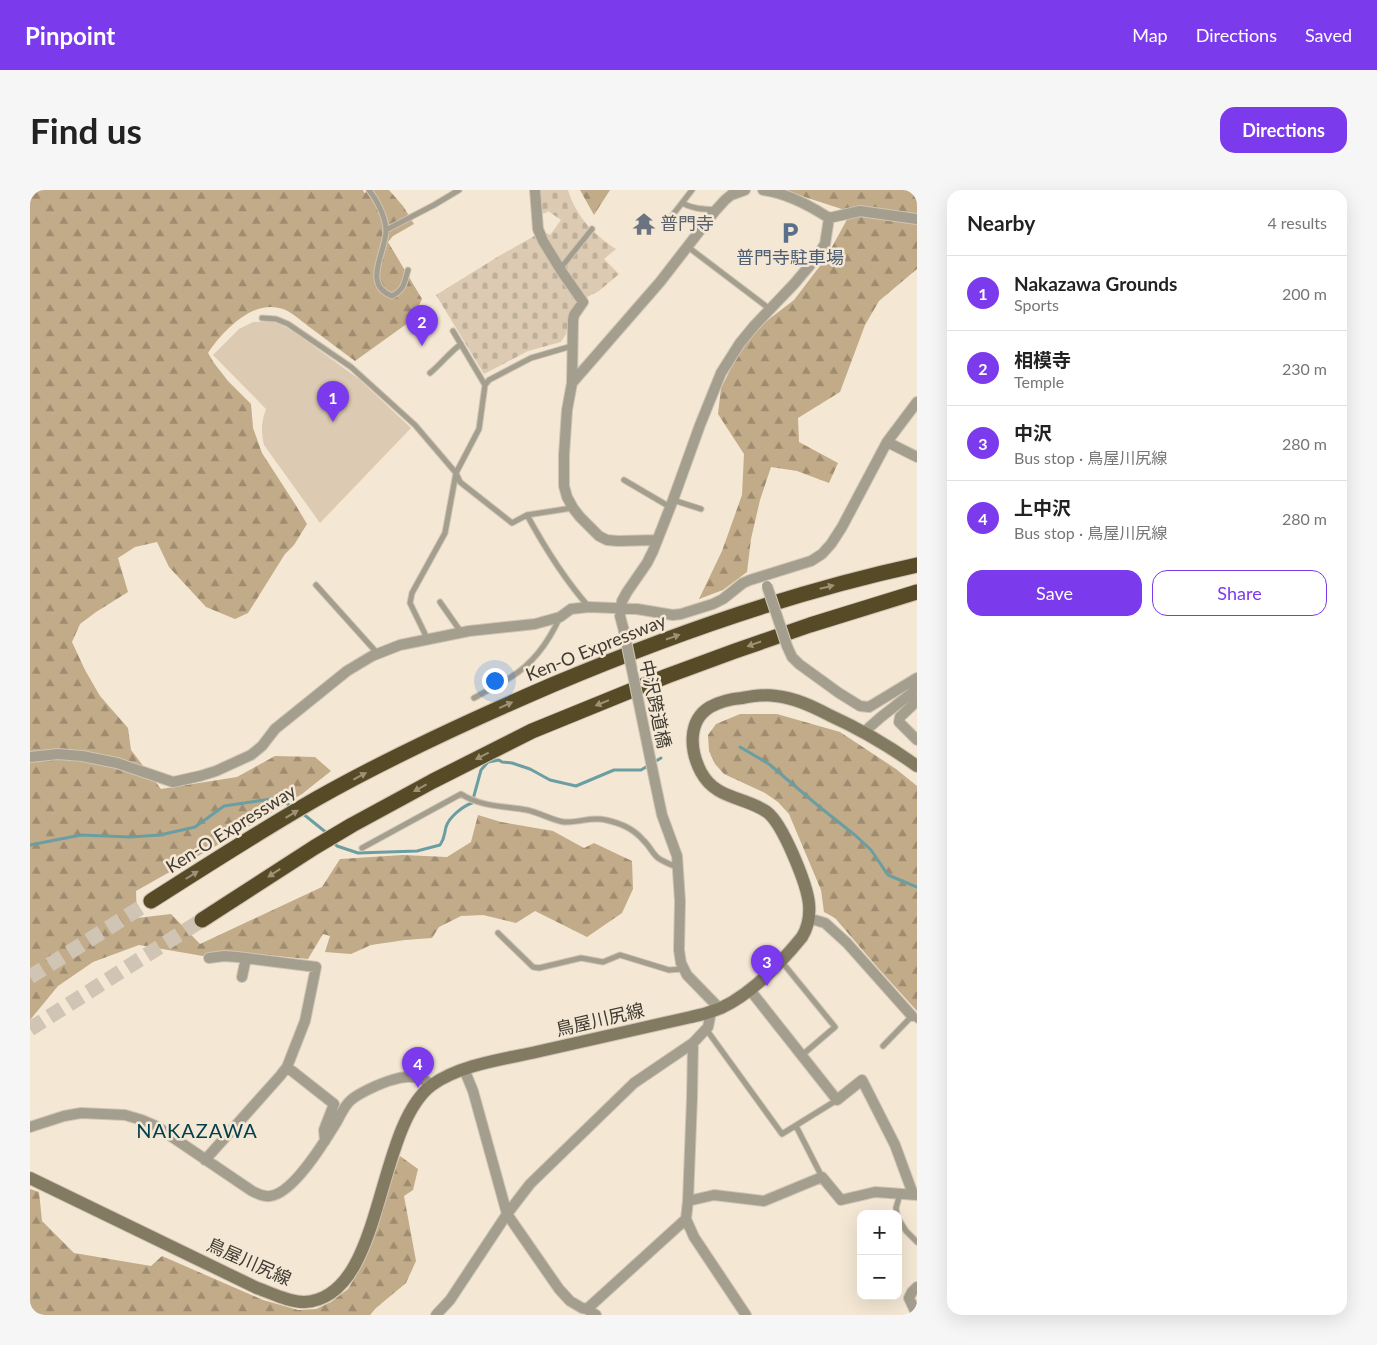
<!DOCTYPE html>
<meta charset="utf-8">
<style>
:root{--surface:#fff;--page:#f6f6f6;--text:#222;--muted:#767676;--line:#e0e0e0;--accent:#7c3aed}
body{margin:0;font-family:Lato,"Noto Sans JP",sans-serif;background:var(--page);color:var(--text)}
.controls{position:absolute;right:15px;bottom:15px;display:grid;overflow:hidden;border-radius:10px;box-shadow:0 5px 20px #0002}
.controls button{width:45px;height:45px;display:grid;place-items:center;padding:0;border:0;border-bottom:1px solid var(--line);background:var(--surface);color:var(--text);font:25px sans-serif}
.you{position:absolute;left:464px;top:490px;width:18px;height:18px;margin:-12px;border:4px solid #fff;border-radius:50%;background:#1a73e8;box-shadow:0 0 0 8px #1a73e833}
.badge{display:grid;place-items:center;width:32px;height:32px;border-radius:50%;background:var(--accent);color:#fff;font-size:16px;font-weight:700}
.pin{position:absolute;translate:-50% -41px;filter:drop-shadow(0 1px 2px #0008)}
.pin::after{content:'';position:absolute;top:26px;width:18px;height:15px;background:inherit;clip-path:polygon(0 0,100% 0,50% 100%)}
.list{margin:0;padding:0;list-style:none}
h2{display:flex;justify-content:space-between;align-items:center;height:65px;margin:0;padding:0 20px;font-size:21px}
h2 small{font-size:16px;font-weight:400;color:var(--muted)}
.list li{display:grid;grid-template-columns:32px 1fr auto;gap:15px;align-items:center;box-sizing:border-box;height:75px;padding:0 20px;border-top:1px solid var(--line)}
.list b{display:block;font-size:19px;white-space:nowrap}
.list p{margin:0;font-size:16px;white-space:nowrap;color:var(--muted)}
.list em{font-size:16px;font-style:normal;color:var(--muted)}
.actions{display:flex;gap:10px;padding:15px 20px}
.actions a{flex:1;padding:11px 0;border:1px solid var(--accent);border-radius:15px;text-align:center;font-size:18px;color:var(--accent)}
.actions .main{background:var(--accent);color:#fff}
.map{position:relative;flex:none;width:887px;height:1125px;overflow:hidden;border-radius:15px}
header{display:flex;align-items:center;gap:30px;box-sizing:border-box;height:70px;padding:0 25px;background:var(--accent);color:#fff}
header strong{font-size:24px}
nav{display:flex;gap:28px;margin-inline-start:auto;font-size:18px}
.intro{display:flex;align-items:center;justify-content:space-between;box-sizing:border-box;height:120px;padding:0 30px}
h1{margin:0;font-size:35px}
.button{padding:12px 22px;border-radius:15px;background:var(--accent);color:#fff;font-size:18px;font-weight:700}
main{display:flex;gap:30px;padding:0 30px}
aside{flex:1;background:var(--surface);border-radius:15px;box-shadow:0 5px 20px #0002}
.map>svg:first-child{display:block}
</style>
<header>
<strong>Pinpoint</strong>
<nav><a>Map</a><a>Directions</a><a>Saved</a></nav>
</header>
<div class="intro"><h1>Find us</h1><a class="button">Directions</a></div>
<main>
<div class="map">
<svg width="887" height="1125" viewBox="0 0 887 1125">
<defs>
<pattern id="forest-firs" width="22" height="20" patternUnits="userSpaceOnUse" patternTransform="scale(1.25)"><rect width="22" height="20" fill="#c2ab88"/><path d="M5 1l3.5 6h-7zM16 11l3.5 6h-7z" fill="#9f8c70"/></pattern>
<pattern id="cemetery-stones" width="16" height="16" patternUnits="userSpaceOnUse" patternTransform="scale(1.25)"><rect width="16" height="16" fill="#dccbb2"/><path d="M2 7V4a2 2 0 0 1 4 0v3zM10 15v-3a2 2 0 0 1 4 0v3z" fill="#beaf9a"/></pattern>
</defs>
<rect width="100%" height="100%" fill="#f4e7d4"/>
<path fill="url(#forest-firs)" d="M0,0h333l1,3 8,-3h17l14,16 11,18 -21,12 -5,6 34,57 -10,21 -57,41c-16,-12 -31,-23 -47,-35 -8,-6 -18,-16 -29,-18 -28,-7 -57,24 -71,45l6,10 14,18 23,23 2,24 9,25 33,51 12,20 -13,21 -9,9 -37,59 -13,6 -29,-12 -37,-40 -12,-25 -22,5 -17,11 10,34 -32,20 -16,12 -8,18 13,28 15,26 28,32 3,22 30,39 76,-12 38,-21 40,1 16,14 -29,23 -74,45 -92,52 1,27 34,-4 29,30 122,-57 18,-28 63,-4 44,2 24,-15 7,-27 23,7 52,9 31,17 10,-5 38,18 1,28 -11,24 -35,24 -52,-26 -19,12 -33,-8 -22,1 -22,11 -7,11 -27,2 -34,5 -20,9 -26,-2 5,-16 -7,-2 -15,25 -86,-8 -19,5 -64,-11 -46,17 -35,24 -28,34z
M550,0h30l-16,25z
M753,0h134v79l-38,32 -14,24 -25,67 -42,26 1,24 39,21 -9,20 -32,-12 -26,-4 -11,33 -9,39 -4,33 -24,18 -24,9 23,-48 20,-56 2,-41 -26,-40 3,-26 14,-28 20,-30 39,-30 32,-42 25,-46z
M710,524h37l63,18 56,37 21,17v225l-39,-43 -43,-50 -11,-6 -3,-22 -32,-76 -11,-12 -13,-9 -41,-19 -9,-10 -6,-13 -1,-16 8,-11z
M370,966l18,13 -5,21 -9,6 12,65 -10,22 -30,25 -6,7h-340v-126l9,3 3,29 32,32 77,13 11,-10 101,44 35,10 18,-1 15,-7 17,-13 11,-18z"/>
<path fill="url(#cemetery-stones)" d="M508,0h30c8,26 25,44 48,59l-12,10 15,15 -20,17 -20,10 -9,10 -4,23 -5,8 -33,9 -44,23 -48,-79 63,-39 44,-25 7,4 11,-15 -13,-9 -2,2 -6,1z"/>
<path fill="#dccbb2" d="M240,131l10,3 14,8 65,47 52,49 -91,95 -56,-78c-3,-15 -3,-22 2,-36l-53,-54 26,-26 14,-7z"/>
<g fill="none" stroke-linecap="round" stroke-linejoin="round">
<path stroke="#6b9ea2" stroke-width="3" d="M710,557l29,17 47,40 40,32 15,14 17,25 29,12
M272,623l26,21
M303,651l4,5 21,7 59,-2 23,-6c5,-7 4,-10 6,-18 3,-10 17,-21 26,-24l9,-33 7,-8 11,-2 3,2 10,1 18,6 20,11 26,6 38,-16h27l20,-12
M0,655l51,-10 49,2 30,-2 35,-8 29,-21 54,-8 14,9"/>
<path stroke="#d0c4b4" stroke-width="15" stroke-dasharray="15 8" stroke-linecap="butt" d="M0,787l121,-76
M0,839l172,-109"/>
<defs>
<path id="service" d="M339,0c8,10 16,26 17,39 1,22 -25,55 6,67 13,-7 12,-13 16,-26
M652,13l10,-13
M641,27l11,-14c11,6 22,6 33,7
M356,40l48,-25 25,-15
M658,57l83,63
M530,79l32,-40
M232,128l14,1 12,5 63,43 64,58 41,48 4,9 52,41 15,-8 45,-7
M423,141l32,54
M400,183c11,-9 19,-20 31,-29
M594,290l46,27
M643,310l28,9
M497,325c18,33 37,64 62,92
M286,395l62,69
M410,412l21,30
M397,448l-17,-35 2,-10 33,-60 11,-60 23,-44 6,-44 4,-5 42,-22 41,-12
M444,508c12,-7 25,-13 37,-21 23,-14 38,-36 49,-60
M332,658l99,-54c20,13 44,12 66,16 13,3 25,10 37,12 15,1 28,-6 42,-2 14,3 28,9 37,20 6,5 9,13 15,18 6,4 14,7 20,10
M468,743l35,34 6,1 42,-10 22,4 17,-7 49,15 14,-1
M752,772l53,65 -34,29
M676,839l76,105 55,-34
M853,856l29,-30 5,4
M766,936l26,51
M867,1024l-1,-6 4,-14
M868,1028l8,13 11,11"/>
<path id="minor" d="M505,0l3,39 5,12 19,31 21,30 -9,13 -1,5 -1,63 -5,27 -3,45v31l3,11 6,11 7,9 19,19 8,4 11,1 38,-1
M733,0c24,3 46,15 66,28l31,-7 57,8
M542,193l88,-101 55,-71 10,-11 6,-5 14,-5
M857,252l30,15
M594,441l-4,-15 2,-15 5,-9 20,-29 6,-12 20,-51 27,-75 21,-52 19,-30 14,-17 40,-42 22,-26 9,-14 4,-26
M757,456l5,11 7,7 40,29 21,13 9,1 48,-29
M887,511l-17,16 -1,5 18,18
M834,542l17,-15 36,-28
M0,567l28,-3 24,2 35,7 56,19 27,-6 16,-5 35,-16 11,-9 13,-17 72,-58 25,-15 28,-11 69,-14 66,-7 25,-7 11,-8 18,-2 48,2 36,6 8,-1 32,-10 10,-5 20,-16 7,-3 61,-19 11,-7 9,-10 11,-17 45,-85 30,-40
M625,592l7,33 15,41 3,45 -1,49 2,13 6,12 33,34
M778,728l17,5 22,20 65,73
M212,787l4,-19
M720,800l87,110 25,-20 33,65 18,49
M663,853l-1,55 -4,103 -2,18 8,18 52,78
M257,877l47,37 -10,26 1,11
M434,879l9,22 34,123 52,75 11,12 12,7 5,1 9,6
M0,937l34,-11 17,-3 44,2 17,5 14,6 96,65c6,3 12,6 18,5 23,-2 55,-55 66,-73 4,-7 8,-17 15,-23 8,-7 30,-17 41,-20 14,-5 29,-4 40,5
M175,970l75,-84 7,-9 18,-46 11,-54 -79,-10 -13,-1 -15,2
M658,1011l26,-6 50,6 58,-24 19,23 34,-8 42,3
M557,1119l99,-90
M406,1125l14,-15 57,-86 23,-30 104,-101 59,-40 15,-16 3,-15
M887,1125l-8,-17 3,-6 5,-5"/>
<path id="secondary" d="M0,988l227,110c15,5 31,14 47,14 81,-3 70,-174 128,-217 27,-20 72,-26 104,-33 52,-12 103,-23 155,-35 10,-2 20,-5 30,-9 32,-15 59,-44 81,-71 6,-10 8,-22 7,-33 -2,-20 -26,-80 -42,-92 -23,-16 -51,-12 -66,-40 -11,-21 -14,-51 9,-65 9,-5 21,-8 32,-9 11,-2 23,-4 34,-2 19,2 36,10 53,19 31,14 60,31 88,51"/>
<path id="motorway" d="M121,711c55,-35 109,-70 165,-102 76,-43 157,-80 236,-114 118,-50 240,-93 365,-120
M172,730l113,-73 37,-22 81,-44 99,-50 135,-55 68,-25 75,-26 107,-33"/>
</defs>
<use href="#service" stroke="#d0c4b4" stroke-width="7"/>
<use href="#minor" stroke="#d0c4b4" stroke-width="12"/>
<use href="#secondary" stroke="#d0c4b4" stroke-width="14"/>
<use href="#motorway" stroke="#d0c4b4" stroke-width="17"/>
<use href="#service" stroke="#a49e8e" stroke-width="5"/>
<use href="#minor" stroke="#a49e8e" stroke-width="10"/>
<use href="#secondary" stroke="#837a62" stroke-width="12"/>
<use href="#motorway" stroke="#574b27" stroke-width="15"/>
<defs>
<path id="minor-bridge" d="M737,396l20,60
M594,441l31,151"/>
</defs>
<use href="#minor-bridge" stroke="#d0c4b4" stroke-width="12" stroke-linecap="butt"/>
<use href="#minor-bridge" stroke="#a49e8e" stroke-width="10"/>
</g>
<defs><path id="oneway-solid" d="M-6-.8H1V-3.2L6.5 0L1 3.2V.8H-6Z" transform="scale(1.25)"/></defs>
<g fill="#9e9175">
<use href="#oneway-solid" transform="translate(797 397) rotate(-14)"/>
<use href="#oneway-solid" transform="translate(643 447) rotate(-19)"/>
<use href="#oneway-solid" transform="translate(724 454) rotate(161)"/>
<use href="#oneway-solid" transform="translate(572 513) rotate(158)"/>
<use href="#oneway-solid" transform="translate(476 515) rotate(-24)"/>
<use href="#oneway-solid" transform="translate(452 566) rotate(153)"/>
<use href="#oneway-solid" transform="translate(330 586) rotate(-28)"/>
<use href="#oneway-solid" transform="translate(390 598) rotate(151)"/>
<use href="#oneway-solid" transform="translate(262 624) rotate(-31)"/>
<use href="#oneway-solid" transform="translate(244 683) rotate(147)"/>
<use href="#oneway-solid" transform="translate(162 685) rotate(-32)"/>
</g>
<defs>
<symbol id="temple-bare" viewBox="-9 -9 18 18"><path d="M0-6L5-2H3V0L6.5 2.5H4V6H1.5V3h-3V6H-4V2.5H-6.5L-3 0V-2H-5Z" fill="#6b7280" stroke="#f4e7d4" stroke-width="2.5" paint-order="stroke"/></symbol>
<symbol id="parking-bare" viewBox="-9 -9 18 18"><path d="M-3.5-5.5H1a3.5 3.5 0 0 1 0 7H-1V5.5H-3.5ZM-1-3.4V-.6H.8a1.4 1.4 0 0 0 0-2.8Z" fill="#5c6f8a" stroke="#f4e7d4" stroke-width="2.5" paint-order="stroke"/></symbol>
</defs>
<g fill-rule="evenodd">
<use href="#temple-bare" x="598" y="18" width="32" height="32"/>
<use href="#parking-bare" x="744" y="27" width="32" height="32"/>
</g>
<g text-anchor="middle" stroke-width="5" stroke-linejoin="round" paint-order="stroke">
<g font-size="18" fill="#5b616d" stroke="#f4e7d4" text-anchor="start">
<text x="630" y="40">普門寺</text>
</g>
<g font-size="18" fill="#4e5e75" stroke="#f4e7d4">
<text x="760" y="74">普門寺駐車場</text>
</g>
<g font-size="18" fill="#3f3a32" stroke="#f4e7d4">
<text transform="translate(566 458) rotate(-22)" y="6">Ken-O Expressway</text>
<text transform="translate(625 514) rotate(78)" y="6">中沢跨道橋</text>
<text transform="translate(201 639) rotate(-32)" y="6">Ken-O Expressway</text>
<text transform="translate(570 830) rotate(-13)" y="6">鳥屋川尻線</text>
<text transform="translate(219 1072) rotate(24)" y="6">鳥屋川尻線</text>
</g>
<g font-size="20" letter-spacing="1" fill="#02404d" stroke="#f4e7d4">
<text x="167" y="948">NAKAZAWA</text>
</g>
</g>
</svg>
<div class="controls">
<button>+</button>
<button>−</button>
</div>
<div class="you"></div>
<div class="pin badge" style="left:303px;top:232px">1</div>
<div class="pin badge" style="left:392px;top:156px">2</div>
<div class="pin badge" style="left:737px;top:796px">3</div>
<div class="pin badge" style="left:388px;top:898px">4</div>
</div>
<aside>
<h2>Nearby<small>4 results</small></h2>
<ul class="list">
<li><span class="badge">1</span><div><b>Nakazawa Grounds</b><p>Sports</p></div><em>200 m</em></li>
<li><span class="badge">2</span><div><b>相模寺</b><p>Temple</p></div><em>230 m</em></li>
<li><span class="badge">3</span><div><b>中沢</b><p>Bus stop · 鳥屋川尻線</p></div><em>280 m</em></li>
<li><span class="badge">4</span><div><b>上中沢</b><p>Bus stop · 鳥屋川尻線</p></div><em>280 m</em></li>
</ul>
<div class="actions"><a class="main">Save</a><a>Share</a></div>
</aside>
</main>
